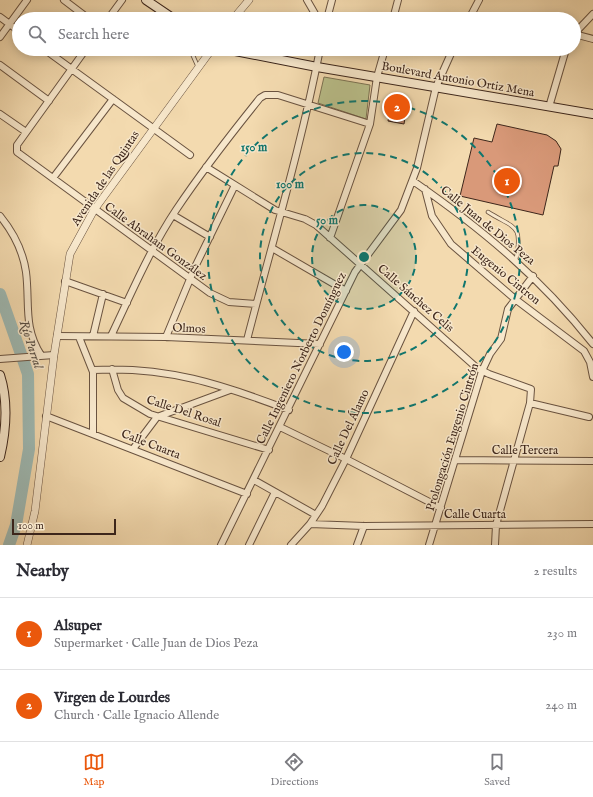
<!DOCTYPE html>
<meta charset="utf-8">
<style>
:root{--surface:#fff;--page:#f2f2f3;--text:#2b2b33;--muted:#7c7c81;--line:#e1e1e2;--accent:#ea580c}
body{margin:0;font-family:"IM FELL English",serif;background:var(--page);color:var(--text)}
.scale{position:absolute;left:12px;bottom:10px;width:104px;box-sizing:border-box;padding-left:4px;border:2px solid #3d261b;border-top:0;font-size:11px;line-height:14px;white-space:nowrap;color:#3d261b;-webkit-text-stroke:3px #f7e7cb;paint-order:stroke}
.you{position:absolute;left:344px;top:352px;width:14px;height:14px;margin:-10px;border:3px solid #fff;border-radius:50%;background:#1a73e8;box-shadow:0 0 0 6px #1a73e833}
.badge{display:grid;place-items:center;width:26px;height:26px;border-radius:50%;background:var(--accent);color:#fff;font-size:13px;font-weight:700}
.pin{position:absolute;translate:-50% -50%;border:2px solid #fff;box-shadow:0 1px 4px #0006}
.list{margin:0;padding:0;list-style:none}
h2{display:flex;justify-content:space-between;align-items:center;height:52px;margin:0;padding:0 16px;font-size:17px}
h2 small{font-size:13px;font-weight:400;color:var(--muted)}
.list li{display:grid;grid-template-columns:26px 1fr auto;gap:12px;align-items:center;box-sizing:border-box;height:72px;padding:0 16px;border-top:1px solid var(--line)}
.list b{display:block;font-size:15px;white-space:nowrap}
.list p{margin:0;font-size:13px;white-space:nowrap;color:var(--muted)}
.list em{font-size:13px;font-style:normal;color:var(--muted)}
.icon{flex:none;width:22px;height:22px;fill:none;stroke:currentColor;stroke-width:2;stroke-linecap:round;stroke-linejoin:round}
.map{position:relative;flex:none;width:593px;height:545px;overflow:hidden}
.search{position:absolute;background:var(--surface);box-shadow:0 2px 10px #0003;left:12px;right:12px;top:12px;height:44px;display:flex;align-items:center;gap:10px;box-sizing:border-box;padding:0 14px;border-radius:22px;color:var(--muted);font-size:15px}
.sheet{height:196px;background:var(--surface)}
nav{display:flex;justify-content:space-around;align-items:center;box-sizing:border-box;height:56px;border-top:1px solid var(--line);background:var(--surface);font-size:11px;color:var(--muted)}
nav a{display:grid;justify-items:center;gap:2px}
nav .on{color:var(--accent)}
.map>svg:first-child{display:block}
</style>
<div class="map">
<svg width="593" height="545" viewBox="0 0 593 545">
<rect width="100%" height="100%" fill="#f3daaf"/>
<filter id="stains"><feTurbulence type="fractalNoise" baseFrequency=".005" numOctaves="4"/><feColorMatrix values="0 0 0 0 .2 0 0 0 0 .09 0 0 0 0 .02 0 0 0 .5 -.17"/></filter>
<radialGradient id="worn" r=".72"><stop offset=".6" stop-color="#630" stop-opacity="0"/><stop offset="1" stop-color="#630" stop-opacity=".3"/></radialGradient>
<path fill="#bac08b" stroke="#7c7353" d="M324,77l46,8 -4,34 -48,-16z"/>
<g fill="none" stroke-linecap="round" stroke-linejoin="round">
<path stroke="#9eb9b3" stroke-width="12" d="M0,294l28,80 1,75 -13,76 -7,20"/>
</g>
<path fill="#d99979" stroke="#3d261b" d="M393,94l12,3 -3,21h3l-1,6 -16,-3z
M497,124l50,11 9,6 5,8 -3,17h-4l-11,49 -83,-19 14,-58 18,4z"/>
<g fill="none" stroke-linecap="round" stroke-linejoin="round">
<defs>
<path id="service" d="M153,19l6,-8
M190,49l8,18
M488,212c27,17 35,12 28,47"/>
<path id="minor" d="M64,0l25,19
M307,0l11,19
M0,17l19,14
M108,19l14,-19
M327,19l5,-19
M393,19l5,-19
M469,19l10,-19
M574,34l19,-20
M574,34l19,5
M0,37l27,-37
M44,49l146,106
M86,49l-69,96v7l193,141 19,9 27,2
M0,65l49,36
M549,107l17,-58
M0,114l26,18
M206,167l69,43 30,9 11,6 161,143 12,6 42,15 -1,14 -34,122 -1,20
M53,178l60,-79
M413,181c69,48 128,97 180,163
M425,189l7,27 19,28 64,55 69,52 6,11 3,15
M173,215l37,22
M0,216c13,16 23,35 26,56 4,31 -3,55 15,83
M330,238l40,-114 7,-47 8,-28
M272,248l74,43
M65,281l62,22
M57,336l109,1 154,7
M93,336l10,-42
M111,336c20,-42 39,-87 65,-126 26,-39 55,-76 84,-112l5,-3h13l92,29
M79,337l14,35v61
M166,337l29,-70 40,-82
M247,340c25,-97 54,-193 73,-291
M0,359l54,-4
M112,369l6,21 5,8 27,16 119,36
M93,370c73,-4 128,14 196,40
M530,403l59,14
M46,416l201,78
M280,427l66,32 95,49
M133,449l24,-32 73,-27
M456,460l137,1
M254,480l62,35
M310,524l54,2 229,-2
M221,545l134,-273 46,-62 16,-42 19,-81 17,-38
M249,545l26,-53
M291,545l19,-21 12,-18 24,-47 68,-148
M357,545l7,-19
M429,545l53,-174 8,-17 11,-15 7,-30 25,-33"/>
<path id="tertiary" d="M233,19l16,-19
M27,545l8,-34 19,-156 16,-101 24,-44 118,-161"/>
<path id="secondary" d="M146,0l28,19
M225,49l92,18 276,47
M0,375c8,25 6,56 0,82"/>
</defs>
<use href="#service" stroke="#6a5340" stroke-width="4.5"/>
<use href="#minor" stroke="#6a5340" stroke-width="8"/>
<use href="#tertiary" stroke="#6a5340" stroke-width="8"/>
<use href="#secondary" stroke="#3d261b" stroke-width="10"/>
<use href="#service" stroke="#f7e7cb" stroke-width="3"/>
<use href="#minor" stroke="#f7e7cb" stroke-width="6"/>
<use href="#tertiary" stroke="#f7e7cb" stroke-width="7"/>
<use href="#secondary" stroke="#f7e7cb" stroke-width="8"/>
</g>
<circle cx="364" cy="257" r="52" fill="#0f766e" fill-opacity=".12"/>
<g fill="none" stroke="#0f766e" stroke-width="2" stroke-dasharray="7 5">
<circle cx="364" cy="257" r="52"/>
<circle cx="364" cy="257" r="104"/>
<circle cx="364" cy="257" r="156"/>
</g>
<g text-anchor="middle" stroke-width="3" stroke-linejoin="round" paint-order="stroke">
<g font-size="12" fill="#3d261b" stroke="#f7e7cb">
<text transform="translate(458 79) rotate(10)" y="4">Boulevard Antonio Ortiz Mena</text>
<text transform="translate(105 178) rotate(-56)" y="4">Avenida de las Quintas</text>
<text transform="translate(488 225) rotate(39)" y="4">Calle Juan de Dios Peza</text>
<text transform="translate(156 241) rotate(36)" y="4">Calle Abraham González</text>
<text transform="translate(506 275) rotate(39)" y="4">Eugenio Cintron</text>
<text transform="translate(416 298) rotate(41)" y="4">Calle Sánchez Celis</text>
<text transform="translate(189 328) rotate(3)" y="4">Olmos</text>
<text transform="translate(301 358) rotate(-64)" y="4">Calle Ingeniero Norberto Domínguez</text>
<text transform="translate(184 411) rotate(18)" y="4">Calle Del Rosal</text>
<text transform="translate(348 427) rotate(-65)" y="4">Calle Del Álamo</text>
<text transform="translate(452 437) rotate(-73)" y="4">Prolongación Eugenio Cintrón</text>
<text transform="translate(151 444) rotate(21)" y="4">Calle Cuarta</text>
<text x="525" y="454">Calle Tercera</text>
<text x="475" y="518">Calle Cuarta</text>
</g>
<g font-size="13" font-style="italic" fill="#554b41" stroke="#f7e7cb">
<text transform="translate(32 344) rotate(72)" y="5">Río Parral</text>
</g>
</g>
<circle cx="364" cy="257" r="6" fill="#0f766e" stroke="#f7e7cb" stroke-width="2"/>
<g font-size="12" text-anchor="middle" font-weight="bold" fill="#0f766e" stroke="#f7e7cb" stroke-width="3" stroke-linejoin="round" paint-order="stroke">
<text x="254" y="151">150 m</text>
<text x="290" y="188">100 m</text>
<text x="327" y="224">50 m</text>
</g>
<rect width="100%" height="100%" filter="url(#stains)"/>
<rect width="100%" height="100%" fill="url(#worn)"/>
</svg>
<div class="scale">100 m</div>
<div class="you"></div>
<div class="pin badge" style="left:507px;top:181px">1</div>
<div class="pin badge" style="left:397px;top:107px">2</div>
<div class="search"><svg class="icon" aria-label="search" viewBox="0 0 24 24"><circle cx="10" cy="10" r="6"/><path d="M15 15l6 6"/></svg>Search here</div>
</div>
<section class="sheet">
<h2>Nearby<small>2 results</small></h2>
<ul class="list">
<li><span class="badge">1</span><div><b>Alsuper</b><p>Supermarket · Calle Juan de Dios Peza</p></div><em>230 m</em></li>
<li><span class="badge">2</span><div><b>Virgen de Lourdes</b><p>Church · Calle Ignacio Allende</p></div><em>240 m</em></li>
</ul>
</section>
<nav>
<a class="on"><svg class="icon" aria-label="map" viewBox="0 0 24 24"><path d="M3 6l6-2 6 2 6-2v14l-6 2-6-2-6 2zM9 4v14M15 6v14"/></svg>Map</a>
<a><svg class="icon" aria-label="directions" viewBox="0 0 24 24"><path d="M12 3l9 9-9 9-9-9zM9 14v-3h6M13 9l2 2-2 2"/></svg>Directions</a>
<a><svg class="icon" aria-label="saved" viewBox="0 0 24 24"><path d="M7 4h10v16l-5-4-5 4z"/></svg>Saved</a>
</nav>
